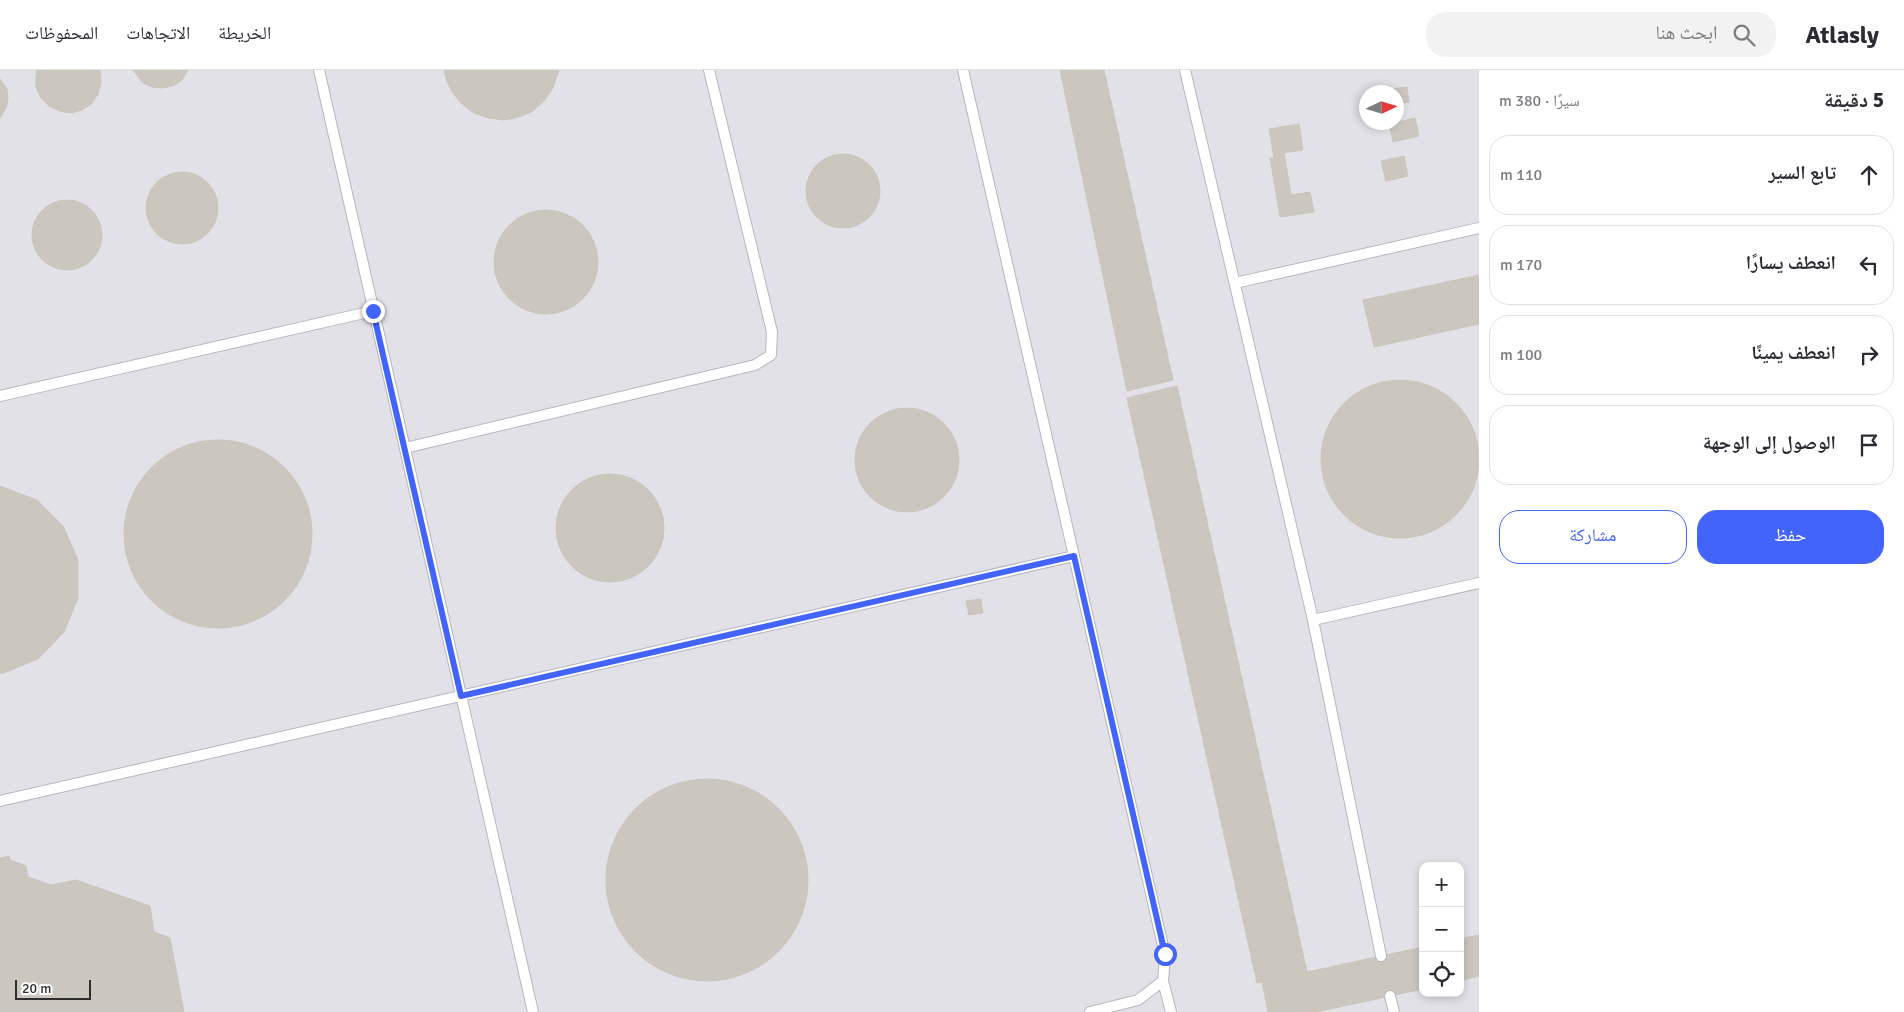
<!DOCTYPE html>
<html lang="ar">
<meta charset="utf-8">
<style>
:root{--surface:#fff;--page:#f2f2f3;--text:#2b2b33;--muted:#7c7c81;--line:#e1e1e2;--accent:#4264fb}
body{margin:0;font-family:Signika,"Noto Naskh Arabic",sans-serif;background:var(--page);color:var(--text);direction:rtl}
.controls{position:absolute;right:15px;bottom:15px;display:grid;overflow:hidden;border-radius:10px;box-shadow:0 2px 8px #0003}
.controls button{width:45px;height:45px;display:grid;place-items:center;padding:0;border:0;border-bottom:1px solid var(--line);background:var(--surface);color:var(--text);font:25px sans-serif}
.compass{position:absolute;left:1359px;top:15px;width:45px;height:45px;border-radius:50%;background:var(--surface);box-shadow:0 2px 8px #0003;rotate:86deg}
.scale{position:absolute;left:15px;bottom:12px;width:76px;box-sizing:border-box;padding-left:5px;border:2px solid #2e2e2e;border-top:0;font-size:14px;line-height:18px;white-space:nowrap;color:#2e2e2e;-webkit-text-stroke:4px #fff;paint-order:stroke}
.stop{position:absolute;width:15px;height:15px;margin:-11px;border:4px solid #4264fb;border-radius:50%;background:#fff}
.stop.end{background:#4264fb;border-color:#fff;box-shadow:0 1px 5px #0008}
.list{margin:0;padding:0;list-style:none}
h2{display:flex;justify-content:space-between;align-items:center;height:65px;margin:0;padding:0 20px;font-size:21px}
h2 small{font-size:16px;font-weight:400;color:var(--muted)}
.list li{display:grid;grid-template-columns:32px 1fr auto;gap:15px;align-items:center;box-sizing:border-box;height:80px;margin:0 10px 10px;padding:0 10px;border:1px solid var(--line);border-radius:20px}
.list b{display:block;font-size:19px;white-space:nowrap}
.list em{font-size:16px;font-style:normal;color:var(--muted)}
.actions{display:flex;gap:10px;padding:15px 20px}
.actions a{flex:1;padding:11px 0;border:1px solid var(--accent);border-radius:20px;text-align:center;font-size:18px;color:var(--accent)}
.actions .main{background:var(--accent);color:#fff}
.icon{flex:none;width:28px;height:28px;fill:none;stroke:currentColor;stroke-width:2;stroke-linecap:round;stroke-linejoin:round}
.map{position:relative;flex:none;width:1479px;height:942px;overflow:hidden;direction:ltr}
header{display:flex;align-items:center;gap:30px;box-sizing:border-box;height:70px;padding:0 25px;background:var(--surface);border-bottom:1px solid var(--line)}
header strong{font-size:24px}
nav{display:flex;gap:28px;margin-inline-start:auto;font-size:18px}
.search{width:350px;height:45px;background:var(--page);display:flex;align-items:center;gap:12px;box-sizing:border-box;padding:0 18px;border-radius:20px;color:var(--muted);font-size:19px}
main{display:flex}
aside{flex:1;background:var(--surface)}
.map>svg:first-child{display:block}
</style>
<header>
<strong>Atlasly</strong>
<div class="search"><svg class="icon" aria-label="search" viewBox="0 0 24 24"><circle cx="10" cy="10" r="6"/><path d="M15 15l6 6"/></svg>ابحث هنا</div>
<nav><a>الخريطة</a><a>الاتجاهات</a><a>المحفوظات</a></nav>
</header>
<main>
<aside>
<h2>5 دقيقة<small>سيرًا · 380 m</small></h2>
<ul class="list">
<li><svg class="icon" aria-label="ahead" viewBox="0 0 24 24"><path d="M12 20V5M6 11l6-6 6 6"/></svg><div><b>تابع السير</b></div><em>110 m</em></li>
<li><svg class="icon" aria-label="left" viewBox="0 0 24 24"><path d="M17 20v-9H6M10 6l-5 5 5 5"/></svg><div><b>انعطف يسارًا</b></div><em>170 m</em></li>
<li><svg class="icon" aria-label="right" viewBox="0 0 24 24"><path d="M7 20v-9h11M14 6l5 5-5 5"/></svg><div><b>انعطف يمينًا</b></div><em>100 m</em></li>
<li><svg class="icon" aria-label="arrive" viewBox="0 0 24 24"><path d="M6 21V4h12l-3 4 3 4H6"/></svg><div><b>الوصول إلى الوجهة</b></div></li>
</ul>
<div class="actions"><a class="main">حفظ</a><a>مشاركة</a></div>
</aside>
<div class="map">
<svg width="1479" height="942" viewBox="0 0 1479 942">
<rect width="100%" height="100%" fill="#efe9e1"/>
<path fill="#e3e1e8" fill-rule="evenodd" d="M0,0h1479v942h-1479zM1366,22h30v30h-30zM1423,796h37v127h-37z"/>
<path fill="#cbc7bf" stroke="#cbc5ba" d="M37,0h63l1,13 -3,11 -7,10 -9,6 -11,3 -12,-2 -10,-5 -8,-8 -5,-11v-11z
M133,0h55l-6,10 -9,6 -10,2 -11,-1 -9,-4z
M444,0h115l-6,18 -9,13 -11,10 -14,6 -15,3 -15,-2 -15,-5 -12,-9 -10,-12 -6,-13z
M1060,0h44l69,310 -46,11z
M0,9l7,10 1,10 -2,9 -6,10z
M1407,17l2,15 -13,2v-12h-4l-1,-3z
M1415,48l4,18 -26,6 -4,-18z
M1299,54l4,26 -19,3 7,42 19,-3 4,20 -34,5 -10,-59h4l-5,-29z
M806 121a37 37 0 1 1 74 0a37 37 0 1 1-74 0Z
M1404,86l4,20 -22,5 -5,-20z
M146 138a36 36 0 1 1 72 0a36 36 0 1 1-72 0Z
M32 165a35 35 0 1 1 70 0a35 35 0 1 1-70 0Z
M494 192a52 52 0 1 1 104 0a52 52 0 1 1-104 0Z
M1479,205v49l-105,23 -11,-47z
M1321 389a79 79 0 1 1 158 0a79 79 0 1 1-158 0Z
M1177,316l130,586 -50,11 -130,-585z
M855 390a52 52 0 1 1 104 0a52 52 0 1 1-104 0Z
M124 464a94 94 0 1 1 188 0a94 94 0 1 1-188 0Z
M556 458a54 54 0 1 1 108 0a54 54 0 1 1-108 0Z
M0,416l37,14 26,26 15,34v38l-14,34 -26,27 -34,14h-4z
M981,529l2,14 -14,2 -3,-14z
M606 810a101 101 0 1 1 202 0a101 101 0 1 1-202 0Z
M9,786l1,4 16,6 2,11 23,8 25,-5 74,26 4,26 16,6 14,74h-184v-154z
M1479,865v41l-19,5v-42z
M1423,877v42l-107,23 -9,-40z
M1307,902l9,40h-48l-6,-30z"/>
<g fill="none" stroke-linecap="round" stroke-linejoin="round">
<defs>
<path id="lane" d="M319,0l214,942
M963,0l202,885 -2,26 -25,19 -48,12
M1185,0l128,550 68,336
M1235,213l244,-55
M0,326l373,-85
M405,378l350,-83 16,-10 1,-23 -63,-262
M1313,550l166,-37
M0,731l1074,-245
M1163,911l8,31
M1390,926l4,16"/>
</defs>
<use href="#lane" stroke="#b4b7c1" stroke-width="12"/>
<use href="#lane" stroke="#fff" stroke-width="10"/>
</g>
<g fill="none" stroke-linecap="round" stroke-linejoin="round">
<path stroke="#4264fb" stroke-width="6" d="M373,241l88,385 613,-140 91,398"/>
</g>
</svg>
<div class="controls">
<button>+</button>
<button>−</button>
<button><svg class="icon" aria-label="locate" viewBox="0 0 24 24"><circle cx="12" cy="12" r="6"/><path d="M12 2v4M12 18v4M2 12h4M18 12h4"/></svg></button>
</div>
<svg class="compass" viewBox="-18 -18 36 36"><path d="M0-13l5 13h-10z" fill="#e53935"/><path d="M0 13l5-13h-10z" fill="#7c7c81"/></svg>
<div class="scale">20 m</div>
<div class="stop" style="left:1165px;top:884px"></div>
<div class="stop end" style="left:373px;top:241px"></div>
</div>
</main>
